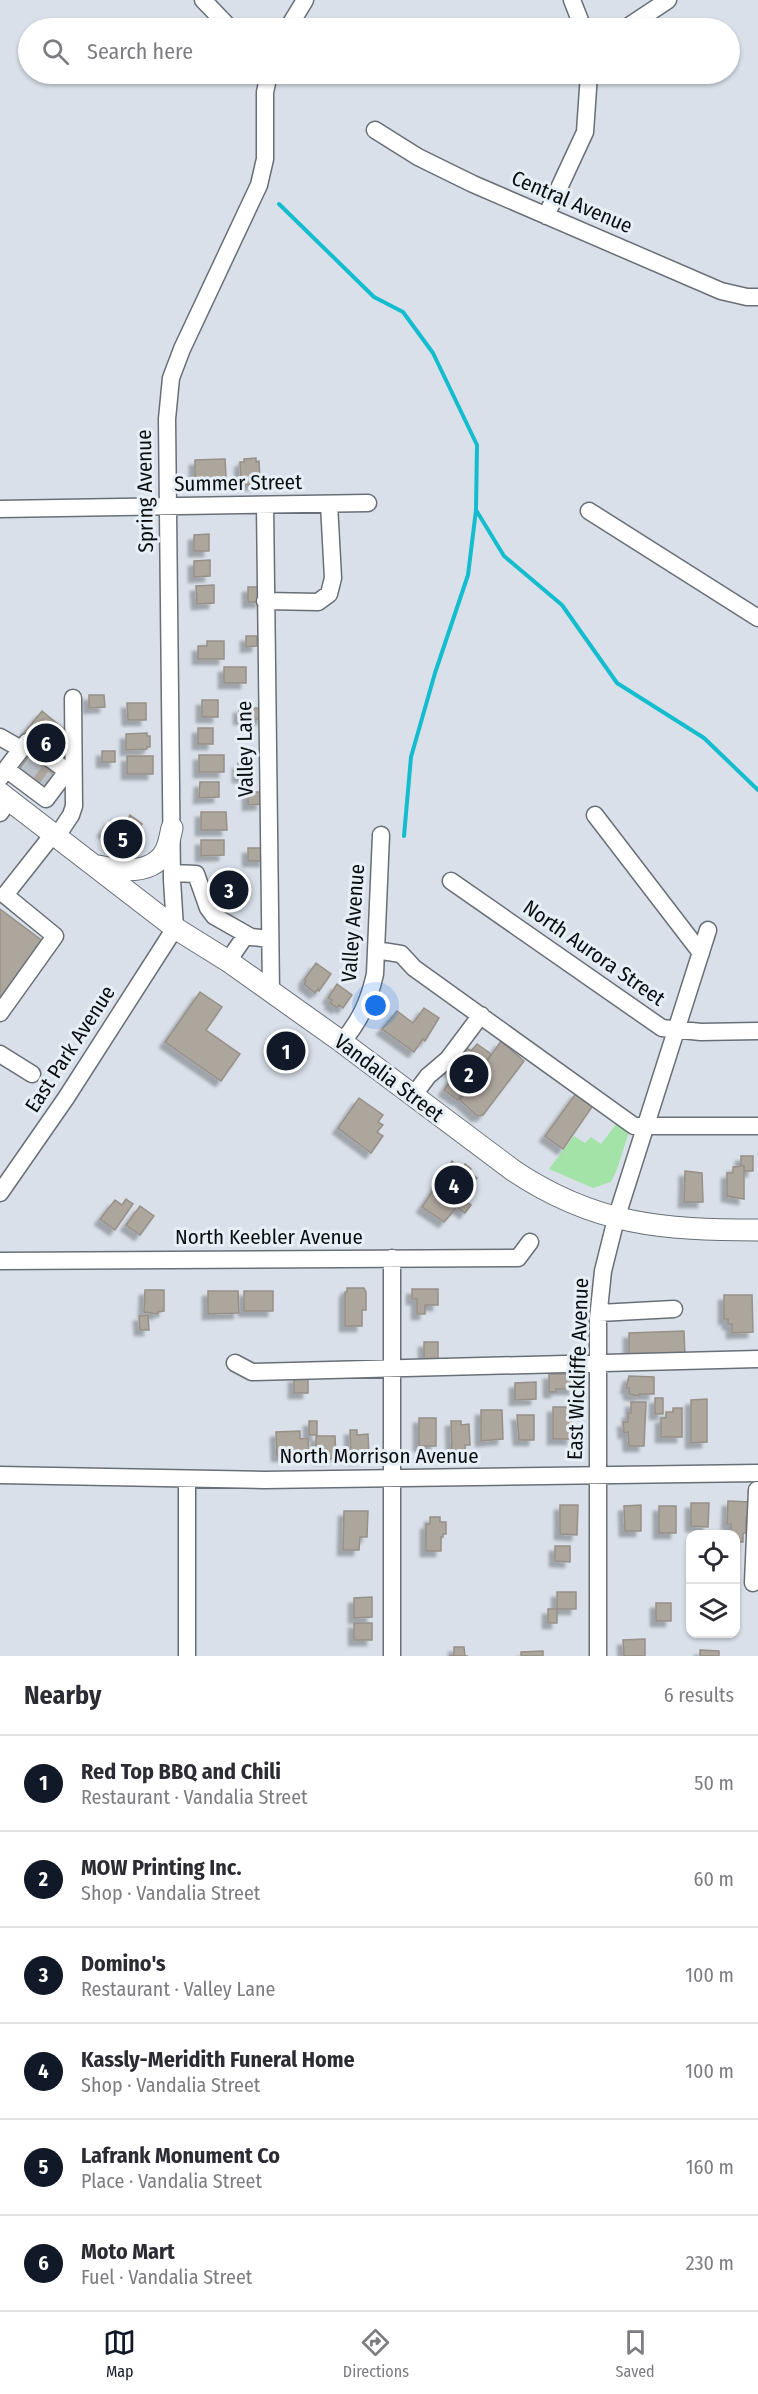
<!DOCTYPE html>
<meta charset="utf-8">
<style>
:root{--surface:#fff;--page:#f7f7f7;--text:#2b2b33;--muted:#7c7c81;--line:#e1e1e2;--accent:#111827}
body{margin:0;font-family:"Fira Sans Condensed",sans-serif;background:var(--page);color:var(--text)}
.controls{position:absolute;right:18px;bottom:18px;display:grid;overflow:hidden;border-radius:12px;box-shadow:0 2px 4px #0004}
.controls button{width:54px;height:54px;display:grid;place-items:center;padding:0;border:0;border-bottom:2px solid var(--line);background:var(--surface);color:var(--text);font:30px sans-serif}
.you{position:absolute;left:376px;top:1006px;width:21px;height:21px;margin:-15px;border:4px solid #fff;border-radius:50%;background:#1a73e8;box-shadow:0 0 0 9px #1a73e833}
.badge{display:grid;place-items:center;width:39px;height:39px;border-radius:50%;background:var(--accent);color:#fff;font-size:20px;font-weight:700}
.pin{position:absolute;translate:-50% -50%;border:3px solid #fff;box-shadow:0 2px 6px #0006}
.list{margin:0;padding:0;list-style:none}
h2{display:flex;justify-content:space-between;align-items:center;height:78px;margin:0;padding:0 24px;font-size:26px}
h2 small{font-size:20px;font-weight:400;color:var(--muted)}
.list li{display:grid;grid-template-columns:39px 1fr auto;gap:18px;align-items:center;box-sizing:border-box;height:96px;padding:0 24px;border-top:2px solid var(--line)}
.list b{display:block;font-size:22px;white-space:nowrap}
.list p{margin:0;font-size:20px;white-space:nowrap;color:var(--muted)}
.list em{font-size:20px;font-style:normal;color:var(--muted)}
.icon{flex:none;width:33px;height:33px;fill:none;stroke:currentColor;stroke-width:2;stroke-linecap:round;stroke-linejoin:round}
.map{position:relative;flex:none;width:758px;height:1656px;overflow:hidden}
.search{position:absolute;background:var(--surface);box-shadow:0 2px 4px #0004;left:18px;right:18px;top:18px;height:66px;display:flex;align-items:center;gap:15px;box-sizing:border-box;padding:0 21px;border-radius:33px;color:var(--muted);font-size:22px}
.sheet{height:654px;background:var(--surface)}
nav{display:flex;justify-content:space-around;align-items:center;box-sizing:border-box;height:84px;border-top:2px solid var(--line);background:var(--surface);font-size:16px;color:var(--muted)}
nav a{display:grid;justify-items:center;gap:3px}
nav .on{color:var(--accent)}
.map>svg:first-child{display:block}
</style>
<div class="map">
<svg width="758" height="1656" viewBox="0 0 758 1656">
<defs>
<filter id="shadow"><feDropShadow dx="-5.5" dy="5.5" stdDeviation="1.5" flood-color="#0004"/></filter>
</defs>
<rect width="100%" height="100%" fill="#d9e0e9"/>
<path fill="#a3e3a8" d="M617,1123l12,9 -12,37 -6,13 -18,6 -44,-19 25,-33 11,7 6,-6 10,7z"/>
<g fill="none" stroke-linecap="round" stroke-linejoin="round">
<path stroke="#14bdce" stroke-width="4" d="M279,204l95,93 29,15 30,41 44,92 -1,65 28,46 58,49 55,78 87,55 54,52
M404,836l7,-79 24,-84 33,-98 8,-65"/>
</g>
<path fill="#ada69d" stroke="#979088" stroke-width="1.5" filter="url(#shadow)" d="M256,458v4l3,-1 1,20h-2v3l-14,1 -1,-3h-2l-1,-20h4v-3z
M225,459l1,18 -31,1v-18z
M209,534v17h-15v-16z
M210,560v16l-16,1v-16z
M214,585v18l-17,1 -1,-18z
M248,587h12l1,15h-13z
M246,636h11v10l-11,1z
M207,641h17v18h-26v-13h9z
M224,667h22v16h-22z
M89,695h15l1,12 -16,1z
M202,700h16v17h-16z
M127,703h19v17h-18z
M239,708h24v11h-24z
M42,711l27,22 -17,21 -27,-22z
M198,728h15v16h-15z
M147,733v3h3v11h-3v2l-21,1v-16z
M34,750l27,21 -18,23 -27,-21z
M102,751h13v11h-13z
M199,755h25v17h-25z
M127,756h26v18h-26z
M238,763h16v14h-16z
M200,782h19v15l-20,1z
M248,792h13l1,12 -14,1z
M201,812h25l1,18h-26z
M130,815l12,9 -17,23 -22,-16 8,-11 12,9z
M201,840h23v15l-23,1z
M248,848h16l1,13h-17z
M240,878v23l-22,1 -1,-23z
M0,909l44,33 -44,59z
M316,963l15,11 -12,17 -1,-2 -3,4 -11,-9 2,-3 -2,-1z
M337,984l15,11 -9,13 -4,-3 -2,3 -7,-5 2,-3 -4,-2z
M200,992l22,15 -16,23 34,24 -19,27 -56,-39z
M424,1008l15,10 -14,23 -2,-2 -9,13 -32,-23 15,-18 16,12z
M501,1041l23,20 -41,54 -6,1 -17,-16z
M477,1044l14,10 -33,46 -14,-10 11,-16 -8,-6 16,-22 8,5z
M577,1092l17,12 -31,45 -18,-13z
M359,1098l24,17 -5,7 5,3 -6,7 6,4 -12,17 -33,-25z
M741,1156h12v15h-9v-5h-3z
M452,1161l10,7 3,-4 6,5 -2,3 8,6 -15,21 9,6 -6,8 -8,-6 -13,15 -22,-15z
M741,1166h3v33l-17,-3v-23h6v-6z
M685,1171l17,2 1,29h-19z
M126,1199l7,5 -18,26 -15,-11 15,-19 7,5z
M140,1206l14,10 -14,19 -14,-10z
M347,1288h17l2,4v18h-4v16h-17v-34h2z
M412,1289h26v16h-13v9h-8v-15h-5z
M145,1290h19v21l-6,1v2l-14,-2z
M208,1291h30l1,22 -31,1z
M244,1291h29v20h-29z
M724,1295h28l1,37 -21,1v-9h-4v-5h-4z
M148,1315l1,15h-9l-1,-14z
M684,1331l1,26 -56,1v-25z
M424,1342h14v17h-14z
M549,1374h26l-1,15h-18v3h-7z
M629,1376l25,1v17h-15v2l-10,-2v-6h-3z
M294,1377h14v16h-14z
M536,1382v17l-21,1v-17z
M655,1398h8v16h-8z
M707,1399v43l-16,1v-43z
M631,1402h15l-2,44h-15l-1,-14 -4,1 -1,-11h5v-9h3z
M553,1407h23v6l-5,1 1,25h-19z
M673,1408h9v29h-21v-19h5v-6h7z
M481,1410h21l1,29 -22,2z
M517,1415h17v25h-15z
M419,1418h17v28h-17z
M309,1421h8v14h-8z
M451,1421h10v4l8,-1 1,21h-5v6h-13z
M350,1430h7v5l11,-1 1,24 -18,1z
M300,1431v8l8,-1 1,17 -32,1 -1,-24z
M316,1436h19l1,20h-3v3h-14v-3h-3z
M728,1501l23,1v15h-5v16h-3v9h-7v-8h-5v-10h-4z
M691,1503h18l-1,24 -17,-1z
M560,1505h18l-1,30 -17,-1z
M641,1505v26h-16l-1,-25z
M659,1506h17v27h-17z
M344,1511h24l-1,26h-7l-1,13h-16z
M430,1517h10v5h6v12h-3v3h-2v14h-15v-27h4z
M555,1546h15v16l-15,-1z
M557,1592h19v17h-19z
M372,1597v20l-18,1v-20z
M656,1603h15v18h-15z
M548,1609h9v14h-9z
M354,1623h18v17h-18z
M645,1639v17h-21l-1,-16z
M454,1647h10l1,9h3h-19l5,-1z
M700,1650l19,1v5h-19z
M543,1651v5h-22v-4z"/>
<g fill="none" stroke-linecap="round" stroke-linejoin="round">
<path stroke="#bac0c8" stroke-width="16" stroke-dasharray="16 8" stroke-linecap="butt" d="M24,764l27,20"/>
<defs>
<path id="minor" d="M203,0l27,28
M572,0l11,28
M288,28l17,-28
M626,28l42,-28
M375,130l43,27 55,27 248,107 26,6h11
M546,216l39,-84 4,-58
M265,505l6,487
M0,509l368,-6
M589,511l169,107
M265,601l53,1 11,-8 4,-16 -4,-74
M0,737l21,12
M0,778c8,-13 18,-24 27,-36l40,29 -21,28 -40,-30
M0,813l9,-13
M595,815l106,138
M57,836l14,-21 3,-9 -1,-108
M172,873l24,1 12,34 6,8 37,21 19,2
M451,881l211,147 39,4 57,-1
M376,950l25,4 13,14 220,158h124
M228,961l18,-26
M0,1013l55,-77 -50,-41 49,-62
M342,1042c18,-21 27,-41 33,-68l6,-139
M0,1054l32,20
M413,1096l15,-20 20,-17 33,-44
M0,1193l66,-95 109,-170 -3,-48 -5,-461 4,-41 11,-29 77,-164 6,-26v-67l4,-18
M0,1261l518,-3 12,-16
M599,1313l75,-4
M235,1363l17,9 506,-13
M0,1475l264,5 494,-7
M753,1583l4,-93
M187,1656v-177
M392,1656v-398
M598,1656v-337l5,-48 13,-52 92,-289"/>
<path id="major" d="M0,793l175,135 53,33 114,81 172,129c81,54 149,59 244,59
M98,866c22,5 54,9 67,-14 4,-7 5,-16 7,-24"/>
</defs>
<use href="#minor" stroke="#686f76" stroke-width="19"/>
<use href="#major" stroke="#686f76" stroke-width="23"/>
<use href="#minor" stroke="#fff" stroke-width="16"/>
<use href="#major" stroke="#fff" stroke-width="21"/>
</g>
<g text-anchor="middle" stroke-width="6" stroke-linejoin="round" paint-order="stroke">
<g font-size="21" fill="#0b0e10" stroke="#e6eef6">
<text transform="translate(572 202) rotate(23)" y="7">Central Avenue</text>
<text transform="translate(238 483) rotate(-1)" y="7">Summer Street</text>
<text transform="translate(145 491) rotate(-91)" y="7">Spring Avenue</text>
<text transform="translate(245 749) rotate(-91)" y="7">Valley Lane</text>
<text transform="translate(353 923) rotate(-86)" y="7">Valley Avenue</text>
<text transform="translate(594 953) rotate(35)" y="7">North Aurora Street</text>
<text transform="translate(70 1049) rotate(-57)" y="7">East Park Avenue</text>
<text transform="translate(389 1078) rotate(37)" y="7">Vandalia Street</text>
<text x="269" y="1244">North Keebler Avenue</text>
<text transform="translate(578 1369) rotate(-88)" y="7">East Wickliffe Avenue</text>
<text x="379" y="1463">North Morrison Avenue</text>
</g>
</g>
</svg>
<div class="controls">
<button><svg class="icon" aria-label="locate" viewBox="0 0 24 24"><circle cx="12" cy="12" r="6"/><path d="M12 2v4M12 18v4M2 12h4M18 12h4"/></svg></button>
<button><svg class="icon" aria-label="layers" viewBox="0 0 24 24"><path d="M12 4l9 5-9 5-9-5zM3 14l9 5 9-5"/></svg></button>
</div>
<div class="you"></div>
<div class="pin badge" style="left:286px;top:1051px">1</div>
<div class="pin badge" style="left:469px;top:1074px">2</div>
<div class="pin badge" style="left:229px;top:890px">3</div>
<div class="pin badge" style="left:454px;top:1185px">4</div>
<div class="pin badge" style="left:123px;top:839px">5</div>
<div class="pin badge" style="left:46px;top:743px">6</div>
<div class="search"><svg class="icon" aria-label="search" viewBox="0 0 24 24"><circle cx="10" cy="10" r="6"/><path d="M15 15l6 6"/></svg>Search here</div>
</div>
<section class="sheet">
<h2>Nearby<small>6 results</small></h2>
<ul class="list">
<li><span class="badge">1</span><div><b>Red Top BBQ and Chili</b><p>Restaurant · Vandalia Street</p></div><em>50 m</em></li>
<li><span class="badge">2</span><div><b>MOW Printing Inc.</b><p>Shop · Vandalia Street</p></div><em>60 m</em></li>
<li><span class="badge">3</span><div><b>Domino's</b><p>Restaurant · Valley Lane</p></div><em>100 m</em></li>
<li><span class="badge">4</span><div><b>Kassly-Meridith Funeral Home</b><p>Shop · Vandalia Street</p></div><em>100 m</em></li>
<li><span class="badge">5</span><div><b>Lafrank Monument Co</b><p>Place · Vandalia Street</p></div><em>160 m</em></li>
<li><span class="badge">6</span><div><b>Moto Mart</b><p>Fuel · Vandalia Street</p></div><em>230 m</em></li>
</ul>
</section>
<nav>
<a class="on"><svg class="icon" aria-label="map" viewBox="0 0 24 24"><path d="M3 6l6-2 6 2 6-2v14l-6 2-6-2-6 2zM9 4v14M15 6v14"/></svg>Map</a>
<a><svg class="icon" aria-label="directions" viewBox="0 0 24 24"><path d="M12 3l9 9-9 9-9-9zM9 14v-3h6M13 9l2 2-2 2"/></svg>Directions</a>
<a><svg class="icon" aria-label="saved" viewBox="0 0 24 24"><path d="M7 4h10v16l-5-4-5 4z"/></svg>Saved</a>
</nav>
